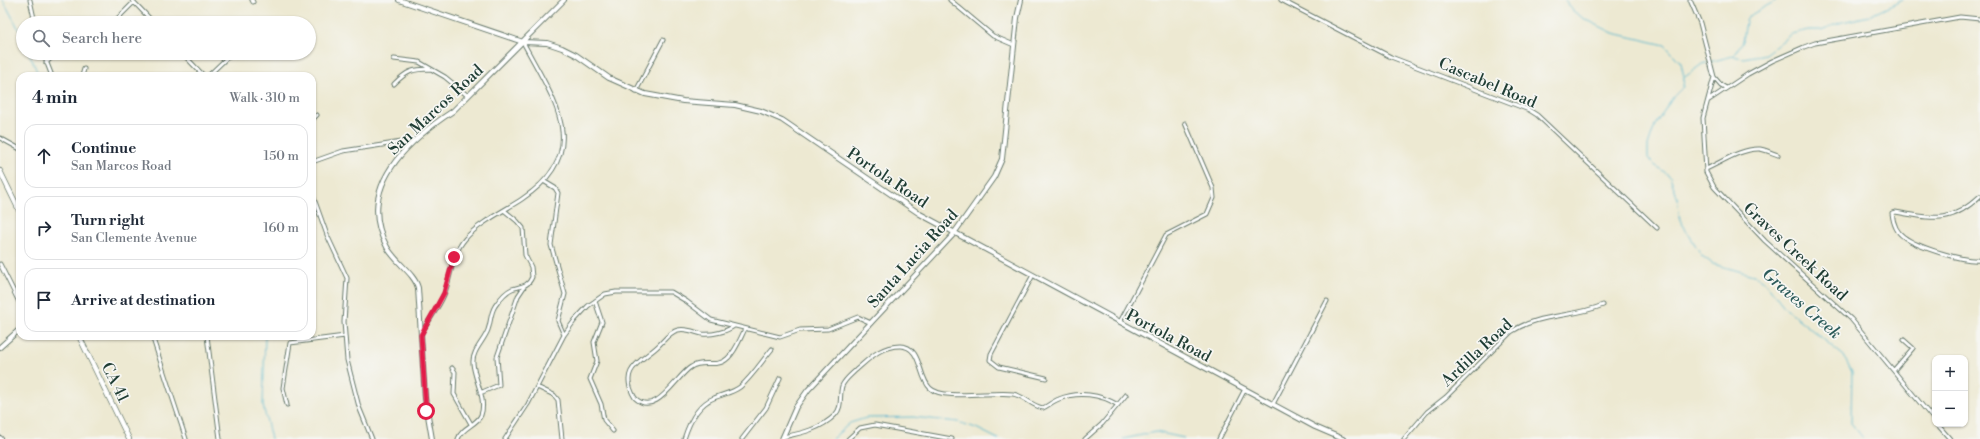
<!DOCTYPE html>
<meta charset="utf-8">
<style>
:root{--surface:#fff;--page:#f2f2f3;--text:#1f2937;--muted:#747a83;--line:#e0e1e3}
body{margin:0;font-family:"Libre Bodoni",serif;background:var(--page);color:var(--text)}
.controls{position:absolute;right:12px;bottom:12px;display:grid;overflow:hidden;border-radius:8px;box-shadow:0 1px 3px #0004}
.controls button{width:36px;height:36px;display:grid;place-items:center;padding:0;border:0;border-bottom:1px solid var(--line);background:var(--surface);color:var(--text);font:20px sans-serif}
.stop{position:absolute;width:12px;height:12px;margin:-9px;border:3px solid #e11d48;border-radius:50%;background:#fff}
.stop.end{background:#e11d48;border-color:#fff;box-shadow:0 1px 4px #0008}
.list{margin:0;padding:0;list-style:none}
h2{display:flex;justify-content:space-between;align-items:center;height:52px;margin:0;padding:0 16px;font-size:17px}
h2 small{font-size:13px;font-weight:400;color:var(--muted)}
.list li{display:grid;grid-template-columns:26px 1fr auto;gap:12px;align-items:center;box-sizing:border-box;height:64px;margin:0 8px 8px;padding:0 8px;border:1px solid var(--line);border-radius:12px}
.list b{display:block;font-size:15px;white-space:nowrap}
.list p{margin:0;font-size:13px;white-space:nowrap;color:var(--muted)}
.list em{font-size:13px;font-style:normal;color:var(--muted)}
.icon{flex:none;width:22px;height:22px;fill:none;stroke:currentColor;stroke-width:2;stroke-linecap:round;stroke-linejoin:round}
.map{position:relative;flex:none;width:1980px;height:439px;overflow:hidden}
.search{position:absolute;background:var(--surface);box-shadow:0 1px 3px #0004;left:16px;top:16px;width:300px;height:44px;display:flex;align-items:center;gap:10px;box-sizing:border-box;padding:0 14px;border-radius:22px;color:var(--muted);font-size:15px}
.panel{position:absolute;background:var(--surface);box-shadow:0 1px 3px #0004;left:16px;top:72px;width:300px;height:268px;border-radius:12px}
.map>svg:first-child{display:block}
</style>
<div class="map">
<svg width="1980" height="439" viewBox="0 0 1980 439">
<rect width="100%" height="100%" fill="#f6f6f2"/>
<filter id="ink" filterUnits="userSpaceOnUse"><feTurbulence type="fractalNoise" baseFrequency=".025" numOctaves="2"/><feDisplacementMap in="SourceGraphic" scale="8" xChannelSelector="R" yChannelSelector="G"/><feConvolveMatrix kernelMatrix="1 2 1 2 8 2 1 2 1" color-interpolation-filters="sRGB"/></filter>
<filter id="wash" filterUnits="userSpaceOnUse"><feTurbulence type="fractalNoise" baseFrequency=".012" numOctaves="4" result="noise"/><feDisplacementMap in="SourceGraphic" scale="16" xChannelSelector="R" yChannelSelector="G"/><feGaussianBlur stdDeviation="0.9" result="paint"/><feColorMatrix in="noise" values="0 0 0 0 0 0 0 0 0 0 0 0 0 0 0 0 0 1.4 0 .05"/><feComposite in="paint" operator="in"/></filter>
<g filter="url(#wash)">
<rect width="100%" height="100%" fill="#ede9d2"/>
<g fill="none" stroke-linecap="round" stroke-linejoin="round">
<path stroke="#4eb4cd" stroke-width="1" d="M3,0l20,37
M1565,0l8,11 10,7 30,15 52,12 16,18 3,14 -1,10 -10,10 -18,28 -7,21v12l5,6 17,12 7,21 3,23 22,36 11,8 44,12 8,6 21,27 58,47 8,16 -1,51 13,16
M29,53l10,23
M1733,56l10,-15 3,-20 3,-5 28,-16
M1685,77l17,-13 31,-8 10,2 23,-4 25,-20 17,-4h13l21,-8 27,-6 34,-16
M265,336l-2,69 8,34
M832,439l18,-16 16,-5 47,-1 45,5 18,6 22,11
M1123,439l33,-7 28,6"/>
</g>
</g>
<g filter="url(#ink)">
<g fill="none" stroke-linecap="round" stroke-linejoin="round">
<defs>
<path id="street" d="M30,0l5,23
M132,0l22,23
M252,0l1,2
M950,0l43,36 21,9
M1281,0l110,57 138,53 8,5 120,113
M1690,0l10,23 14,54 7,8 5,3
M113,23l21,-21
M43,53l9,23
M182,53l22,23
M394,59l25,3 26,15 23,19
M46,63l10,-10
M82,76l2,-7
M208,76l24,-23
M1714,77l-11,41 3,54 8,15 51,54 86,78 84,102
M394,84c13,-13 18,-15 37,-15
M636,91l27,-51
M1709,100l39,-26 24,-13 32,-14 11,-4 145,-26 20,2
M312,120l5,-5
M0,138l20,11
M312,162l31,-11 72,-11
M1706,169c16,-7 36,-21 54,-20 6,1 12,4 18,6
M545,182l10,6 3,5 -7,52 14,49 -7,27 6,14
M312,193l15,42 20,43 -3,44 3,38 12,47 13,32
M1980,196c-30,29 -47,22 -85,16l-3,1c1,9 4,19 12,24 13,10 60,25 76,23
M0,264l20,40
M1033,275l-42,79 -1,6 9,7 47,11
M595,301l7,21 -8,20 3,19 -7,18 11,25 3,16 9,11
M1120,322l46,-87 41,-21 7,-16 -1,-10 -28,-65
M734,326c-8,6 -22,9 -32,8 -8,-2 -16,-6 -24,-4 -9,2 -14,11 -21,17 -17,15 -39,23 -22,51 21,20 41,-22 56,-31 12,-8 26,2 37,-9 8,-7 12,-19 17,-29
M421,334c7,-13 17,-25 23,-39 8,-20 7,-40 21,-56 15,-17 39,-28 57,-40 72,-48 32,-98 1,-157
M152,336l34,103
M207,336l13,103
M452,368l3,4 -1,22 17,30
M1894,370l19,-22 -9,-8
M537,387l17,8 4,5 4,39
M480,393l19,-8 -2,-28 21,-61 6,-9
M1273,404l54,-103
M287,405l-4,-17 7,-45 55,-7
M1937,424l13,15
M783,437c19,-4 38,-8 52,-22 8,-8 4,-19 7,-29 3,-7 9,-11 14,-16 13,-11 24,-24 44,-24 22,0 18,31 30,42 13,13 63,3 83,6 12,2 18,12 30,14 5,-2 10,-7 16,-9 19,-8 41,-5 59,6
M458,439c4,-12 19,-14 23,-24 6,-16 -7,-36 -8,-52 -1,-12 11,-22 15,-33 3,-8 2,-16 7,-24 4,-6 10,-14 17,-17 9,-3 16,-2 20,-12l-1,-10 -6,-12 -2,-27 -6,-7 -12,-10
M505,439l23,-35 36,-69 11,-15 13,-14 17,-12 11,-2h55l15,9 25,19 69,17 20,-7 28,-1 30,-12 13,6
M684,439c5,-16 14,-35 30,-41 9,-4 18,-5 26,-11 12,-10 22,-26 32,-38
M742,439l24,-31 14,-30
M848,439l12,-11 15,-3 77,14
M1085,439l17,-15 24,-29
M1219,439l26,-50
M1404,439l23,-27 19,-15 65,-65c28,-19 62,-14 92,-27"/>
<path id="secondary" d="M399,0l124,42 24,1 15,5 14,7 33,23 36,16 38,7 52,4 26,6 21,9 138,94 395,213 28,12
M0,347l20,-18
M0,438l1,1
M432,439l-7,-41 -7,-110c-3,-14 -23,-26 -31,-41 -32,-59 20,-106 66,-136l111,-111
M782,439l14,-32 12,-17 144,-154 42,-59 8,-18 15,-141 4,-18"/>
<path id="primary" d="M0,171l20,41
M79,336l50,103"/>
</defs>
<use href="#street" stroke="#67796b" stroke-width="5"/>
<use href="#secondary" stroke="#67796b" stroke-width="6"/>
<use href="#primary" stroke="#67796b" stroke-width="6"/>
<use href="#street" stroke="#fff" stroke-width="3"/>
<use href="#secondary" stroke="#fff" stroke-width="4"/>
<use href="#primary" stroke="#fff" stroke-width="4.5"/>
</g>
</g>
<g fill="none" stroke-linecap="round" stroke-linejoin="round" filter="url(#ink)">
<path stroke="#e11d48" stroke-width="5" d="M426,411l-5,-76 23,-42 10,-36"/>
</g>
<g text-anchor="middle" stroke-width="3.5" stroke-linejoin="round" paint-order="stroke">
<g font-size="16" fill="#1f3d34" stroke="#f6f6f2">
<text transform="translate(1488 82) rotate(23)" y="6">Cascabel Road</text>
<text transform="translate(435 109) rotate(-43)" y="6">San Marcos Road</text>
<text transform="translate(888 177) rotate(34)" y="6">Portola Road</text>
<text transform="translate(1796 251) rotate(43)" y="6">Graves Creek Road</text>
<text transform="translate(912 258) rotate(-48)" y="6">Santa Lucia Road</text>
<text transform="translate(1169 335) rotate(28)" y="6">Portola Road</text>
<text transform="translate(1476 352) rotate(-43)" y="6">Ardilla Road</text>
<text transform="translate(116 382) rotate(64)" y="6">CA 41</text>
</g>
<g font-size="17" font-style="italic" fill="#2b5b5a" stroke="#f6f6f2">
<text transform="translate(1802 303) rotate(41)" y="6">Graves Creek</text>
</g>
</g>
</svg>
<div class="controls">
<button>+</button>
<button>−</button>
</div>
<div class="stop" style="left:426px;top:411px"></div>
<div class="stop end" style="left:454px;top:257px"></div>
<div class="search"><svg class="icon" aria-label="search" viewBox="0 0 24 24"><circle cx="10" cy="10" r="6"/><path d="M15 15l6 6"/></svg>Search here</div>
<section class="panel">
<h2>4 min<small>Walk · 310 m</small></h2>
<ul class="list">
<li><svg class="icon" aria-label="ahead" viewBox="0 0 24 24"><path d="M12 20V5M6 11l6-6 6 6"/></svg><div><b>Continue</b><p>San Marcos Road</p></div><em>150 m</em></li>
<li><svg class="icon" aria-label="right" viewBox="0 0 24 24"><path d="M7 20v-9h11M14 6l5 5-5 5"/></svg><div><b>Turn right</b><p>San Clemente Avenue</p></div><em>160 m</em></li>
<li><svg class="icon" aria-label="arrive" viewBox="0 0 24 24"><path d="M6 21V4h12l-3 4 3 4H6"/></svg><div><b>Arrive at destination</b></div></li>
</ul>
</section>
</div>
